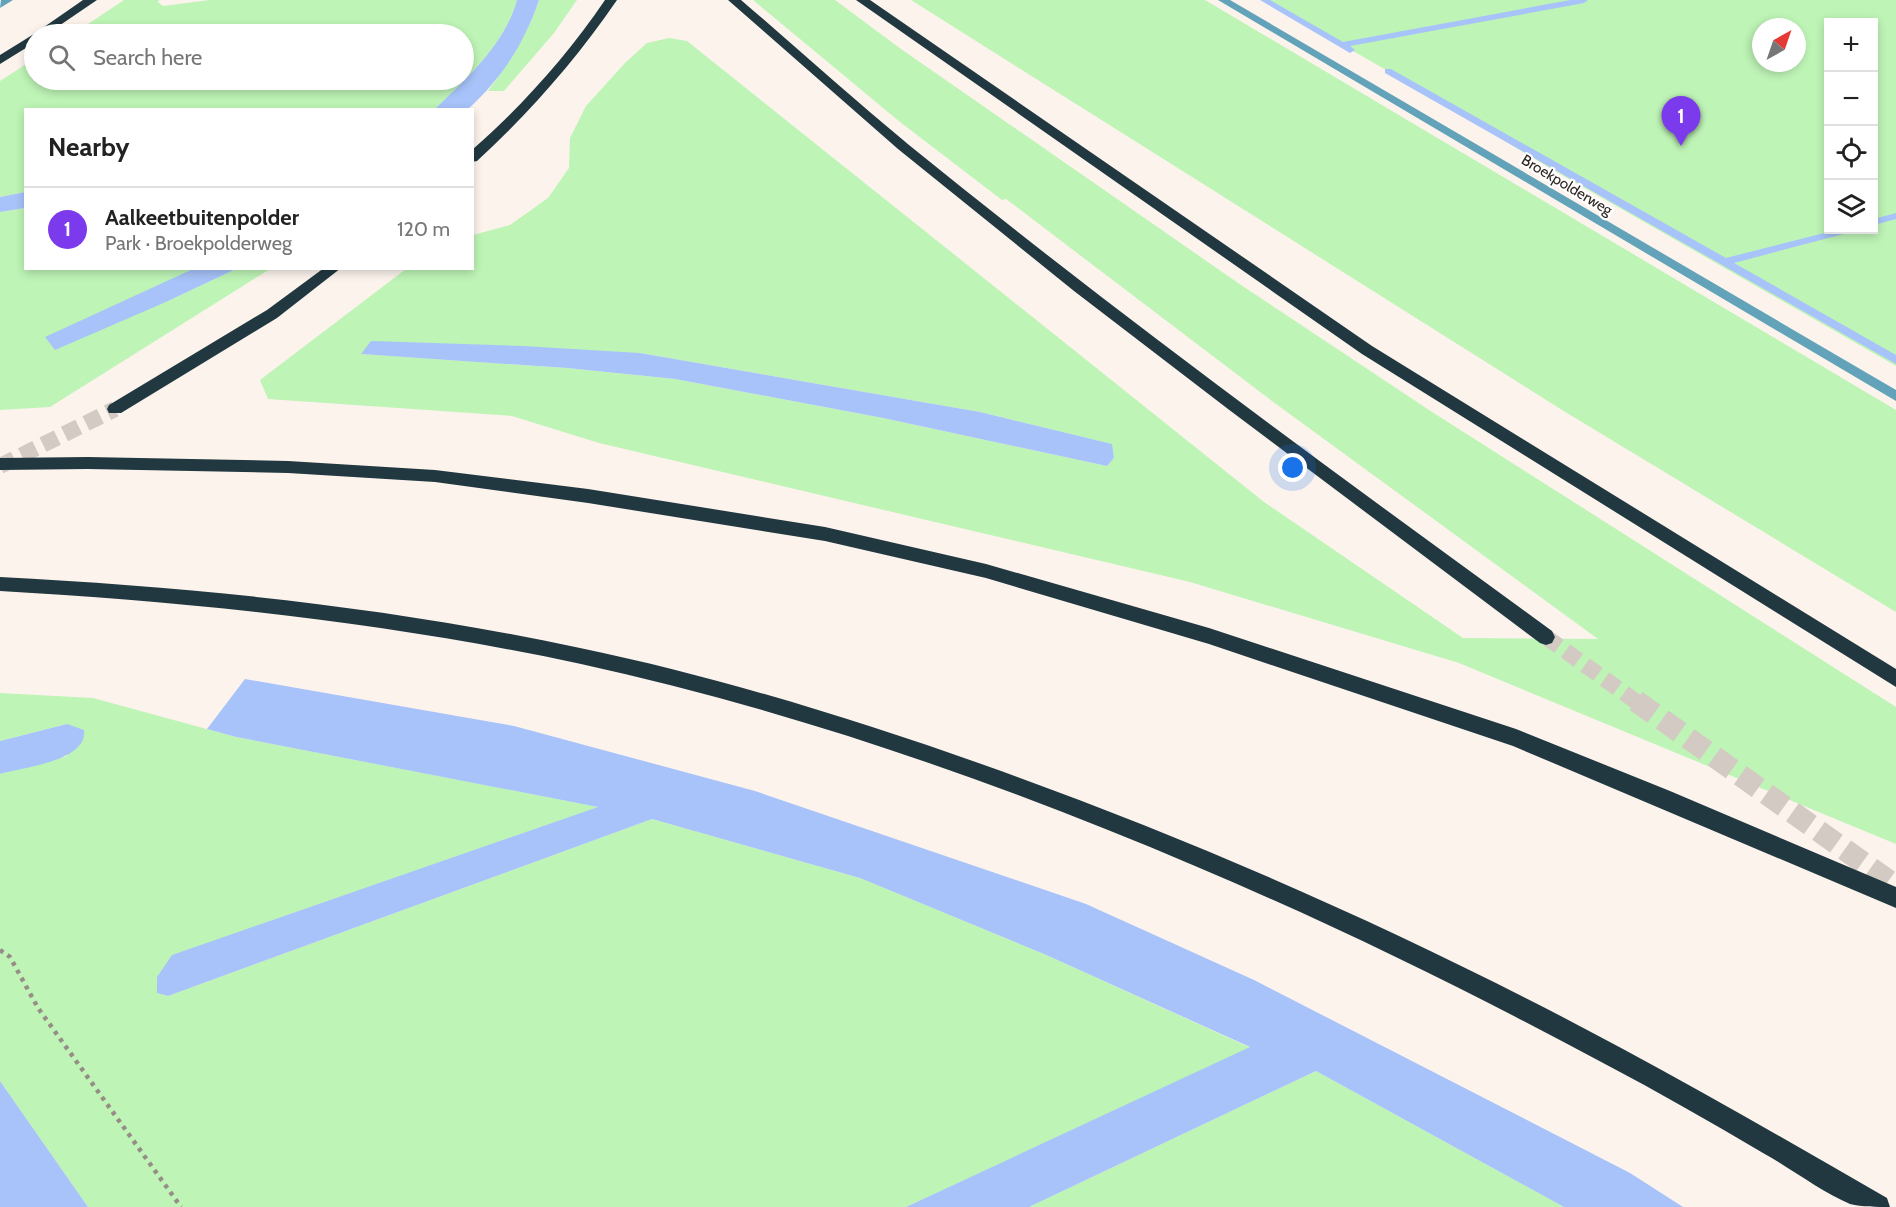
<!DOCTYPE html>
<meta charset="utf-8">
<style>
:root{--surface:#fff;--page:#f2f2f2;--text:#222;--muted:#767676;--line:#e0e0e0;--accent:#7c3aed}
body{margin:0;font-family:Cabin,sans-serif;background:var(--page);color:var(--text)}
.controls{position:absolute;right:18px;top:18px;display:grid;overflow:hidden;border-radius:0px;box-shadow:0 3px 9px #0003}
.controls button{width:54px;height:54px;display:grid;place-items:center;padding:0;border:0;border-bottom:2px solid var(--line);background:var(--surface);color:var(--text);font:30px sans-serif}
.compass{position:absolute;left:1752px;top:18px;width:54px;height:54px;border-radius:50%;background:var(--surface);box-shadow:0 3px 9px #0003;rotate:40deg}
.you{position:absolute;left:1293px;top:468px;width:21px;height:21px;margin:-15px;border:4px solid #fff;border-radius:50%;background:#1a73e8;box-shadow:0 0 0 9px #1a73e833}
.badge{display:grid;place-items:center;width:39px;height:39px;border-radius:50%;background:var(--accent);color:#fff;font-size:20px;font-weight:700}
.pin{position:absolute;translate:-50% -50px;filter:drop-shadow(0 2px 3px #0008)}
.pin::after{content:'';position:absolute;top:32px;width:21px;height:18px;background:inherit;clip-path:polygon(0 0,100% 0,50% 100%)}
.list{margin:0;padding:0;list-style:none}
h2{display:flex;justify-content:space-between;align-items:center;height:78px;margin:0;padding:0 24px;font-size:26px}
h2 small{font-size:20px;font-weight:400;color:var(--muted)}
.list li{display:grid;grid-template-columns:39px 1fr auto;gap:18px;align-items:center;box-sizing:border-box;height:84px;padding:0 24px;border-top:2px solid var(--line)}
.list b{display:block;font-size:22px;white-space:nowrap}
.list p{margin:0;font-size:20px;white-space:nowrap;color:var(--muted)}
.list em{font-size:20px;font-style:normal;color:var(--muted)}
.icon{flex:none;width:33px;height:33px;fill:none;stroke:currentColor;stroke-width:2;stroke-linecap:round;stroke-linejoin:round}
.map{position:relative;flex:none;width:1896px;height:1207px;overflow:hidden}
.search{position:absolute;background:var(--surface);box-shadow:0 3px 9px #0003;left:24px;top:24px;width:450px;height:66px;display:flex;align-items:center;gap:15px;box-sizing:border-box;padding:0 21px;border-radius:33px;color:var(--muted);font-size:22px}
.panel{position:absolute;background:var(--surface);box-shadow:0 3px 9px #0003;left:24px;top:108px;width:450px;height:162px;border-radius:0px}
.map>svg:first-child{display:block}
</style>
<div class="map">
<svg width="1896" height="1207" viewBox="0 0 1896 1207">
<rect width="100%" height="100%" fill="#fcf3ed"/>
<path fill="#bef4b6" fill-rule="evenodd" d="M124,0h35l-1,2 5,4 47,-6h307c-12,44 -50,78 -82,109l-409,1 -1,82 -25,5v-116l34,-22v21h430v-46h-391z
M539,0h38l-23,33 -50,58h-16c21,-28 40,-57 51,-91z
M753,0h82l66,49 340,236 188,125 467,297v137l-437,-181 -269,-81 -591,-139 -87,-27 -244,-17 -8,-19 146,-111 66,-1 1,-33 37,-10 38,-27 21,-30 1,-30 16,-32 39,-43 22,-20 22,-5 18,3 577,461 199,136 135,1 -322,-235 -270,-205 -4,1 -102,-78zM640,353l340,59 131,32 3,14 -7,8 -224,-48 -208,-39 -108,-11 -205,-14z
M911,0h294l691,410v202l-334,-202z
M1264,0h632v366l-341,-195 -167,-100zM1828,22h46v208h-46zM1761,27h36v36h-36z
M25,208l1,60 167,1 -33,17 8,15 68,-32h34l-220,138 -50,3v-198z
M0,693l93,5 143,39 363,70 -426,148 -16,22v16l11,3 484,-177 208,59 184,76 207,94 -345,159h-818l-88,-126v-307l67,-18v-32l-67,17z
M1316,1071l248,136h-535z"/>
<path fill="#a7c3f9" d="M517,0h22c-14,42 -38,80 -71,109h-33c32,-31 70,-65 82,-109z
M25,192v16l-25,4v-15z
M193,269h43l-68,32 -113,49 -10,-13z
M371,341l152,5 117,7 340,59 132,32 2,14 -7,8 -224,-48 -208,-39 -108,-11 -206,-14z
M245,679l269,47 241,65 331,113 168,76 376,193 53,34h-119l-248,-136 -287,136h-123l344,-160 -206,-93 -184,-76 -208,-59 -484,177 -11,-3v-16l15,-22 426,-148 -362,-70 -29,-8z
M67,724l17,6c4,31 -60,37 -84,44v-33z
M0,1081l88,126h-88z"/>
<g fill="none" stroke-linecap="round" stroke-linejoin="round">
<path fill="#a7c3f9" fill-rule="evenodd" d="M1260,0h10l73,42 227,-42h18l-4,3 -234,43 5,4 -5,3z
M1385,69h6l335,189 110,-28h16l-1,2 -117,31 162,92v9l-511,-291z
M1896,213v6l-22,6v-6z"/>
<path stroke="#d3cac4" stroke-width="16" stroke-dasharray="16 8" stroke-linecap="butt" d="M0,466l115,-57
M1546,637l92,66"/>
<path stroke="#d3cac4" stroke-width="22" stroke-dasharray="22 10" stroke-linecap="butt" d="M1636,701l260,185"/>
<path stroke="#968d87" stroke-width="4.5" stroke-dasharray="4 5" stroke-linecap="butt" d="M0,950l10,7 28,51 143,199"/>
<path fill="#62a3b9" fill-rule="evenodd" d="M13,0l-13,8 1,-8z
M1218,0h12l666,390v11z"/>
<path fill="#213840" fill-rule="evenodd" d="M83,0h14l-50,34h-13v9l-34,21v-9l34,-21z
M605,0h12c-41,60 -87,112 -140,161l-5,1v-12c51,-45 95,-94 133,-150z
M728,0h13c56,48 111,98 168,145 209,170 426,328 643,486l3,6 -3,6 -6,2 -6,-2 -312,-234 -154,-118 -176,-142z
M856,0h14l502,346 524,323v18l-534,-333z
M324,268h17l-64,50 -156,95h-12l-2,-4 2,-4 158,-95z
M88,457l200,4 147,9 153,19 237,38 161,37 223,64 307,101 154,62 226,96v21l-383,-162 -304,-102 -223,-66 -161,-37 -237,-38 -153,-21 -147,-9 -200,-4 -88,1v-12z
M0,577c195,10 389,30 580,71 139,29 274,71 407,118 219,78 432,173 636,283 89,48 176,98 264,149l3,9c-13,0 -28,0 -40,-3 -27,-11 -60,-36 -87,-51 -52,-31 -105,-61 -158,-89 -134,-72 -270,-139 -410,-198 -197,-84 -404,-156 -614,-202 -192,-41 -385,-62 -581,-73z"/>
</g>
<g text-anchor="middle" stroke-width="4.5" stroke-linejoin="round" paint-order="stroke">
<g font-size="15" fill="#2e2520" stroke="#fff">
<text transform="translate(1567 185) rotate(31)" y="5">Broekpolderweg</text>
</g>
</g>
</svg>
<div class="controls">
<button>+</button>
<button>−</button>
<button><svg class="icon" aria-label="locate" viewBox="0 0 24 24"><circle cx="12" cy="12" r="6"/><path d="M12 2v4M12 18v4M2 12h4M18 12h4"/></svg></button>
<button><svg class="icon" aria-label="layers" viewBox="0 0 24 24"><path d="M12 4l9 5-9 5-9-5zM3 14l9 5 9-5"/></svg></button>
</div>
<svg class="compass" viewBox="-18 -18 36 36"><path d="M0-13l5 13h-10z" fill="#e53935"/><path d="M0 13l5-13h-10z" fill="#767676"/></svg>
<div class="you"></div>
<div class="pin badge" style="left:1681px;top:146px">1</div>
<div class="search"><svg class="icon" aria-label="search" viewBox="0 0 24 24"><circle cx="10" cy="10" r="6"/><path d="M15 15l6 6"/></svg>Search here</div>
<section class="panel">
<h2>Nearby<small></small></h2>
<ul class="list">
<li><span class="badge">1</span><div><b>Aalkeetbuitenpolder</b><p>Park · Broekpolderweg</p></div><em>120 m</em></li>
</ul>
</section>
</div>
